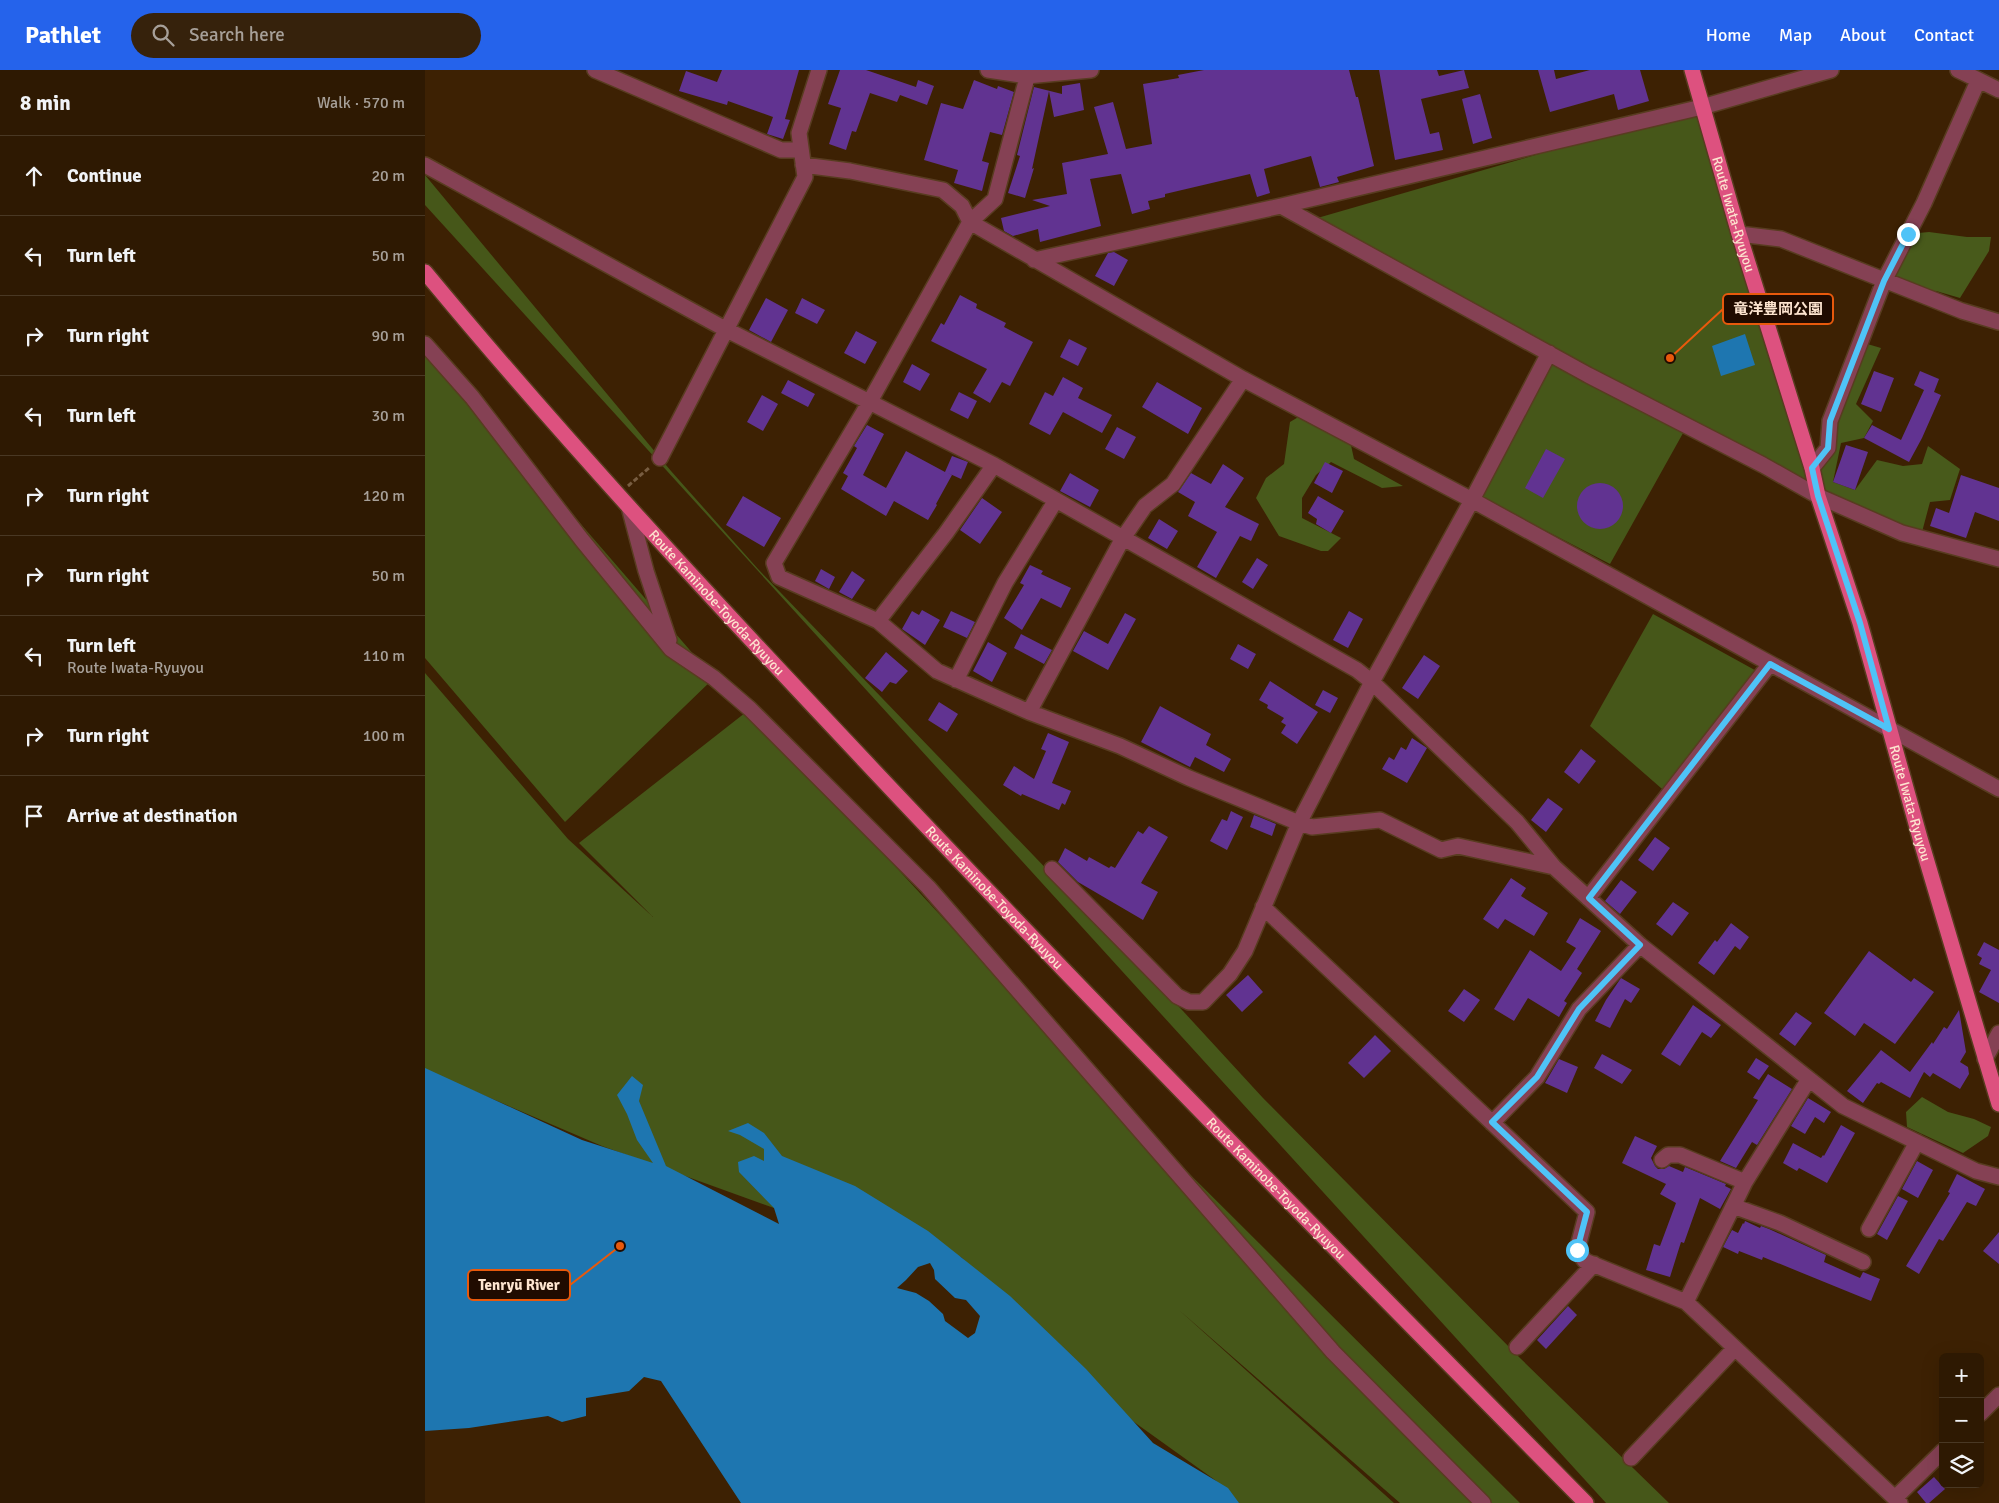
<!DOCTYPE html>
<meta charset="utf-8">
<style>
:root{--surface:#2e1902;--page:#36220c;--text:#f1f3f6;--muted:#a7a099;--line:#493824;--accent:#2563eb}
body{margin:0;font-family:Signika,"Noto Sans JP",sans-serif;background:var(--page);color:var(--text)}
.controls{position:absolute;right:15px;bottom:15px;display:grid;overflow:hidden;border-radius:8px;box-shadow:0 5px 20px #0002}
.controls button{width:45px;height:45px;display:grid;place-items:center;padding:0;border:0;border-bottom:1px solid var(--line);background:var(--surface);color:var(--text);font:25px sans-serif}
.stop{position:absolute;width:15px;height:15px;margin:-11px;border:4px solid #4fc3f7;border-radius:50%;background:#fff}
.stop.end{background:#4fc3f7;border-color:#fff;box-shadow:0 1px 5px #0008}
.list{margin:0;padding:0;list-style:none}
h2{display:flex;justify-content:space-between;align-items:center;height:65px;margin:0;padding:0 20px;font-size:21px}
h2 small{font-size:16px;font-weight:400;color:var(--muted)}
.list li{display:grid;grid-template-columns:32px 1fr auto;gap:15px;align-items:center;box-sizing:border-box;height:80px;padding:0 20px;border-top:1px solid var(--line)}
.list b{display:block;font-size:19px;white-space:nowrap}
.list p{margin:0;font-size:16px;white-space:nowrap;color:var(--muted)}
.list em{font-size:16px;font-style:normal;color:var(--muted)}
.icon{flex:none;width:28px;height:28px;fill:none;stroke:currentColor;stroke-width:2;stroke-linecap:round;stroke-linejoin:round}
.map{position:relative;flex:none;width:1574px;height:1433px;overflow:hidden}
header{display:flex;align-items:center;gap:30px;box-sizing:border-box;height:70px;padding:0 25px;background:var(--accent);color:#fff}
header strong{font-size:24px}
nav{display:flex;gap:28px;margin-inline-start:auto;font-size:18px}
.search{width:350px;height:45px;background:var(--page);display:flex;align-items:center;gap:12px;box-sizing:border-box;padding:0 18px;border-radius:28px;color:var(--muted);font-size:19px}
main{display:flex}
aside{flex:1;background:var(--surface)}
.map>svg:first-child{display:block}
</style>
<header>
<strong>Pathlet</strong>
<div class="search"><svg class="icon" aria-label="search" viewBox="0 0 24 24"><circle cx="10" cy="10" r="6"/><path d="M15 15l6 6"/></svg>Search here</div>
<nav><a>Home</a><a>Map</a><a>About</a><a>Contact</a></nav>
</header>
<main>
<aside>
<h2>8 min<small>Walk · 570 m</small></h2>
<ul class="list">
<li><svg class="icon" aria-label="ahead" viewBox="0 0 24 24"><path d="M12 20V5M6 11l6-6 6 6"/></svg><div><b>Continue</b></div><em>20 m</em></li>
<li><svg class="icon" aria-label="left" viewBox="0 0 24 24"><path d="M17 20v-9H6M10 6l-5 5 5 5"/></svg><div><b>Turn left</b></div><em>50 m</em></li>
<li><svg class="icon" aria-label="right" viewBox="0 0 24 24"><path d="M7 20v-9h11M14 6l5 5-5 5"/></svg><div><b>Turn right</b></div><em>90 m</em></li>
<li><svg class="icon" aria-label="left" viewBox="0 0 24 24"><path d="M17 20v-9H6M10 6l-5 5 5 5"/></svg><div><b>Turn left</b></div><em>30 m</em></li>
<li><svg class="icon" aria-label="right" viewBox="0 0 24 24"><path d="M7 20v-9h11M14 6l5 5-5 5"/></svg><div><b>Turn right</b></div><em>120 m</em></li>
<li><svg class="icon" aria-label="right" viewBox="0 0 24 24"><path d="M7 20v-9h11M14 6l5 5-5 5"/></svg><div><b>Turn right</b></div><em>50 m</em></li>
<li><svg class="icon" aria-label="left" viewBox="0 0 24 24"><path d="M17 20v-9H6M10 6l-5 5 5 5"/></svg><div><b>Turn left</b><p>Route Iwata-Ryuyou</p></div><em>110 m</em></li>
<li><svg class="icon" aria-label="right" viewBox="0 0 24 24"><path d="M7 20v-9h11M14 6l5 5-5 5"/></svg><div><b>Turn right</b></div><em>100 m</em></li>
<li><svg class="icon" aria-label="arrive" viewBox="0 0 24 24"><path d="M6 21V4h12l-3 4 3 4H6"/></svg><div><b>Arrive at destination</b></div></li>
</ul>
</aside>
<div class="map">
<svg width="1574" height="1433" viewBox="0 0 1574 1433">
<rect width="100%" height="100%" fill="#3d2103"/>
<path fill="#465719" d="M1277,37l116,389 -511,-275z
M0,105l246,296 87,98 425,442 80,87 257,260 149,145h-63l-1181,-1298z
M0,274l289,334 -149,144 -140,-164z
M1126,284l136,72 -77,138 -135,-70z
M1228,544l109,60 -93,121 -79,-69z
M0,603l143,166 85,78 -74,-74 171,-134 314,340 456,454h-120l-221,-193 215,193h-156l-23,-23 -81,-58 -173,-165 -187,-49 -172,-62 -177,-76z"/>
<path fill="#485a1b" d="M1504,162l38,5h24l-2,14 -29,47 -24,-7 -30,-1c-21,-22 -10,-32 2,-56z
M1439,273l17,5 -25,56 17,17 -9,17 -23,5 -8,39 22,8 22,-30 26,6 19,-2 6,-18 32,23 -10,31 -20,2 -8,30 -15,-6 -38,-7 -27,-12 -27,-24 -3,-15z
M880,343l44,23 5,23 49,27 -21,2 -51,-26 -15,13 -14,23v20l39,20 -13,13h-7l-42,-15 -23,-38 10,-20 18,-14 6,-42z
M1497,1027l26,15 26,7 17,8 -3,9 -25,17 -56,-26 -1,-15z"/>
<path fill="#1e76b0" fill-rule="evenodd" d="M1320,264l10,31 -34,11 -9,-30z
M0,998l157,72 71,23 -16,-23 -10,-26 -10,-19 15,-19 11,9 -4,16 27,65 113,58 -5,-16 -35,-36 -1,-10 16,-6 10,5v-12l-24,-14 -12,-4 20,-8 16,10 18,23 73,30 73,45 82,65 76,73 67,74 75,45 11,15h-498l-80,-122 -17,-4 -15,14 -43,7v18l-24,6 -14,-6 -79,12 -44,3zM505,1193l4,7 1,9 20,19 11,2 14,16 -5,17 -7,5 -23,-17 -2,-7 -14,-13 -13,-8 -19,-5 9,-8 12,-13z"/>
<path fill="#613391" d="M297,0h77l-14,49 5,1 -7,19 -16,-5 6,-17 -45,-16 -1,4 -48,-14 7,-20 31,11z
M415,0h26l50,17 2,-7 16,6 -7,19 -27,-10 -3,7 -27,-9 -14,39 -4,-1 -6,19 -17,-6 12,-36 -13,-4z
M779,0h145l7,27h2l16,69 -37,11 2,5 -19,5 -9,-31 -47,13 6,24 -13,4 -7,-23 -85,20v3l-17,4 2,8 -18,5 -11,-40 -31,5 11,47 -61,16 -2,-13 -25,7 -9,-5 -3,-13 49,-12 -18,-6 35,-6 -5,-31 46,-9 -14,-47 19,-5 13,47 26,-5 -9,-60 36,-6 -1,-3z
M954,0h58l2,6 25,-6 5,18 -48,11 9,35 9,-2 4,18 -48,10z
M1113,0h16l2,9 34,-9h50l9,31 -31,9 -4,-16 -64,18z
M549,10l23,9 1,-3 16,6 -12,43 -12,-3 -8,29 7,2 -7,28 -28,-8 4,-13 -34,-10 17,-57 22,6z
M655,13l4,27 -30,7 -5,-26 -17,78 2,-1 -9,30 -17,-5 12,-37 -3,-1 17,-68 28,7v-8z
M1055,24l12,44 -19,6 -11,-45z
M689,182l14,8 -14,26 -19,-10 13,-23z
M535,225l17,9 -1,4 30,15 -2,4 29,15 -23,44 -8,-4 -12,21 -17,-10 14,-24 -56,-28 10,-18 3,2z
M341,228l22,12 -17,32 -22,-12z
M377,228l23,12 -8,14 -22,-11z
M431,261l21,11 -12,22 -21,-11z
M644,269l18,9 -9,18 -18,-9z
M487,294l18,10 -10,17 -17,-9z
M1449,301l20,7 -13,34 -20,-8z
M1495,301l19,8 -5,13 7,3 -19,43 -13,24 -45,-24 8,-13 29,15 23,-50 -10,-5z
M638,307l20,11 -5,10 34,17 -10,18 -39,-21 -13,23 -21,-11 16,-32 8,4z
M363,310l27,14 -7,13 -27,-14z
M732,312l45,26 -14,26 -46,-27z
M534,322l18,9 -9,18 -18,-9z
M337,325l16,9 -15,27 -16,-9z
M442,355l17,9 -21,41 23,13 20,-37 39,21 7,-16 16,6 -7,17 -13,-6 4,2 -16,29 1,1 -9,15 -34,-19 -8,15 -45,-27 7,-13 -5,-3 14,-25 -3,-2z
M692,357l19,10 -12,22 -19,-10z
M1421,375l22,7 -13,38 -22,-8z
M1121,379l19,10 -22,39 -18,-10z
M900,392l18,9 -11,22 -18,-10z
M798,394l21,14 -19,29 34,17 -8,17 -11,-5 -24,42 -19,-11 20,-35 -29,-16 7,-14 -17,-10 13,-19 20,11z
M645,403l29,17 -9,17 -30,-16z
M1536,405l38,13v33l-24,-9 -9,26 -36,-12 6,-18 13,5z
M1152 436a23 23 0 1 1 46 0a23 23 0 1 1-46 0Z
M318,426l38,22 -17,29 -38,-22z
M893,426l26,15 -13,22 -15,-9 1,-5 -9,-6z
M557,428l20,14 -22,32 -20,-14z
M734,449l19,12 -11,18 -19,-11z
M832,488l11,7 -15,24 -11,-7z
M605,495l13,6 -2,3 30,14 -10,20 -20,-10 -19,32 -18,-12 20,-33 -4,-2z
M396,499l14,8 -6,12 -14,-8z
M427,501l13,9 -13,19 -13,-7z
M497,540l18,10 -15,25 -23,-16 10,-18 7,4z
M526,541l24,11 -8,16 -24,-11z
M924,541l14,8 -15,29 -15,-8z
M700,543l11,6 -28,51 -35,-19 11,-20 24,13z
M596,564l31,16 -8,14 -30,-16z
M563,572l19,11 -15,29 -19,-11z
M813,574l18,10 -8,15 -18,-10z
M461,582l22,19 -12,13 -6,-2 -8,10 -17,-14z
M999,585l16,11 -22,33 -16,-11z
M845,611l48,31 -21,32 -16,-11 5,-8 -5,-3 3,-4 -17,-10 1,-3 -9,-5z
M898,620l15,8 -8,15 -15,-8z
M514,632l19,12 -11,18 -19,-12z
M735,636l51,28 -5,11 25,14 -7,13 -29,-15 -5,10 -49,-25z
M623,663l21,9 -17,41 19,8 -6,14 -3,-2 -3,7 -37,-16 -1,2 -18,-11 11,-19 20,13 12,-28 -5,-2z
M987,668l15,10 -20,35 -25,-14 7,-12 5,3 7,-13 5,3z
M1156,679l15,12 -17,23 -15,-12z
M1123,728l15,11 -17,23 -15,-12z
M806,741l12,6 -16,33 -17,-9 12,-22 5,2z
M829,745l22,9 -4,12 -22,-9z
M724,756l19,11 -27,46 17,9 -15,28 -65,-38 -20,-20 7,-14 22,13 2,-4 20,11 2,-2 4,2 23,-37 5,3z
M1230,767l15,11 -17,23 -15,-11z
M1086,808l15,10 -5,8 27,17 -14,23 -29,-17 -7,10 -15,-10z
M1196,810l16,12 -17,22 -15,-13z
M1248,832l16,11 -17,23 -16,-12z
M1155,848l21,13 -24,38 5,4 -18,28 3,2 -8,14 -31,-19 -14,23 -20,-12 36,-59 31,21 15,-23 -10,-6z
M1306,853l18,14 -9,13 -5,-4 -21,29 -16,-12 17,-23 2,2z
M1559,872l15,8v53l-20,-11 12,-22 -12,-6 3,-6 -5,-3z
M1444,881l42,31 3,-4 20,14 -39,52 -31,-21 -9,13 -31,-23z
M823,905l15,17 -21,20 -16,-17z
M1196,908l19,11 -9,14 -6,-4 -15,29 -15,-7 11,-21z
M1039,919l16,11 -16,22 -16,-11z
M1268,935l28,20 -10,13 -9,-6 -22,34 -19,-12z
M1534,940l7,42 -6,10 8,5 1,7 -9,15 -27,-16 -3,4 -6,-5 -14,26 -29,-16 -2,2 -2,-1 -14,20 -16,-12 34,-41 29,22 22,-30 1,2 11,-17 3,2z
M1371,942l16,11 -17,23 -16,-12z
M950,965l16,16 -27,27 -16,-15z
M1177,984l30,16 -10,14 -28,-16z
M1331,988l13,8 -10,14 -12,-8z
M1134,989l19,8 -11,26 -22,-10z
M1343,1004l24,15 -35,56 -5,-3 -16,26 -16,-7 38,-61 -5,-2z
M1383,1028l23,14 -7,11 -9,-6 -10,17 -14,-8z
M1416,1055l14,8 -28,50 -28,-15 -2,3 -14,-8 10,-20 28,15 2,-3 1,1z
M1210,1066l22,10 -6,12 4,8 3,3h6l5,-3 14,6 2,-5 41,17 -1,2 6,3 -11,20 -20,-11 -16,45 -3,-1 -11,35 -24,-7 8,-26 6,2 16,-43 -16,-9 6,-10 -44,-21z
M1492,1091l16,9 -15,28 -16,-9z
M1532,1104l28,15 -9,17 -9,-4 -24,39 -4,-2 -20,35 -13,-8 44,-73 -2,-1z
M1473,1126l10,5 -21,39 -10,-6z
M1320,1151l15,7 1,-2 8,3 57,26 -2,7 36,16 3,-6 17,7 -9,22 -108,-44 -1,3 -23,-9 -1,3 -15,-7 9,-17 6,3 5,-10 1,1z
M1574,1162v32l-16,-13z
M1143,1236l9,9 -31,34 -9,-9z
M1509,1407l11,12 -16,14h-3l-9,-11z"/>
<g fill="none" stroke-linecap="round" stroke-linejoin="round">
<defs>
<path id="minor" d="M170,0l186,80h20
M563,0l39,6 64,-6
M604,0l-34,129 -25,23 -101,181 -95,160 5,14 99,44 59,50 92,41 91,34 69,32 110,45 13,4 68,-7 61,30 17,-4 96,21
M1533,0l41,20
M0,95l302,165 267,135 363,205 15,12 145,140 37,45 86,78 203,161 133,65 23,6
M378,95l47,6 93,19 19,16 8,16 273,157 229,121 527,289
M856,136l307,169 175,90 55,31 84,37 97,26
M1314,164l42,5 181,72 37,11
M609,190l247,-54 421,-99 129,-37
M0,274l47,53 110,143 89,109 43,29 36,31 178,178 405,465 150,151
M235,388l145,-281 -6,-44 20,-63
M1387,398l16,-20 2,-27 54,-140 40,-78 54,-122
M204,437l17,64 23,69
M453,551l68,-88 48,-68
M531,610l49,-97 51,-83
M604,642l94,-174 22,-32 28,-22 70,-105
M627,799l125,127 12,6h14l27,-28 15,-23 54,-128 73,-141 100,-182 77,-147
M1163,828l182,-234
M838,837l324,305 -10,38 8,11 101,41 214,201
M1560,989l14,-26
M1067,1053l45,-46 42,-68 61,-64
M1237,1090l6,-5h12l65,27
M1308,1136l47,17 83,39
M1444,1159l48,-87
M1261,1232l59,-120 64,-103
M1092,1277l77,-83
M1555,1344l19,-19
M1206,1388l104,-110
M1470,1428l48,-47"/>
<g id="major">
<path id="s1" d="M1267,0l47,164 73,234 6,28 42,127 60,215 79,266"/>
<path id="s2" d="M0,202c139,168 288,328 438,487 237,252 480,498 723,744"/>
</g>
</defs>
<use href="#minor" stroke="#583c20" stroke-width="18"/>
<use href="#major" stroke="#583c20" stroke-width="18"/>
<path stroke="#785d41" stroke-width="3" stroke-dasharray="5 2.5" stroke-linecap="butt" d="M203,416l22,-19"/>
<use href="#minor" stroke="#854154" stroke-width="15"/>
<use href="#major" stroke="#dd517f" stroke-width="15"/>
</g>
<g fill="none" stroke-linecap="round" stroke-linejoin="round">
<path stroke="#4fc3f7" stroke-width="6" d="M1152,1180l10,-38 -95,-90 45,-45 42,-68 61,-64 -51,-47 181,-234 119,65 -29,-106 -42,-127 -6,-28 16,-20 2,-27 54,-140 24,-47"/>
</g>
<g text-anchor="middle" stroke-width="4.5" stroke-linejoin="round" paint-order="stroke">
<g font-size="14" fill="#fde4cf" stroke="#200b00">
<text dy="5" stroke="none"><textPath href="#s1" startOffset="150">Route Iwata-Ryuyou</textPath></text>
<text dy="5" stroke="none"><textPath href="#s2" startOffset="441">Route Kaminobe-Toyoda-Ryuyou</textPath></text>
<text dy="5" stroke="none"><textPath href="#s1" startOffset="765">Route Iwata-Ryuyou</textPath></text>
<text dy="5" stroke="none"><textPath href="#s2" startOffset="846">Route Kaminobe-Toyoda-Ryuyou</textPath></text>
<text dy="5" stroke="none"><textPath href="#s2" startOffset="1251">Route Kaminobe-Toyoda-Ryuyou</textPath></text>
</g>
</g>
<path fill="none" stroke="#e8590c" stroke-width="2" d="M1245 288L1298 239M195 1176L145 1215"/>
<g fill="#e8590c" stroke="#200b00" stroke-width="2">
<circle cx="1245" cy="288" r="5"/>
<circle cx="195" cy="1176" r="5"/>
</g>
<g fill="#200b00" stroke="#e8590c" stroke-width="2">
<rect x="1298" y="224" width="110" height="30" rx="5"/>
<rect x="43" y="1200" width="102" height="30" rx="5"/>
</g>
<g font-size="15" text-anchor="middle" font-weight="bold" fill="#fde4cf">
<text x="1353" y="244">竜洋豊岡公園</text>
<text x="94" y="1220">Tenryū River</text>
</g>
</svg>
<div class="controls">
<button>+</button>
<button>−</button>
<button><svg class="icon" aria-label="layers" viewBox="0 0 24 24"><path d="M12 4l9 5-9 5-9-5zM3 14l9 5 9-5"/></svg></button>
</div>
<div class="stop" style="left:1152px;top:1180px"></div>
<div class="stop end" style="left:1483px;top:164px"></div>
</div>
</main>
